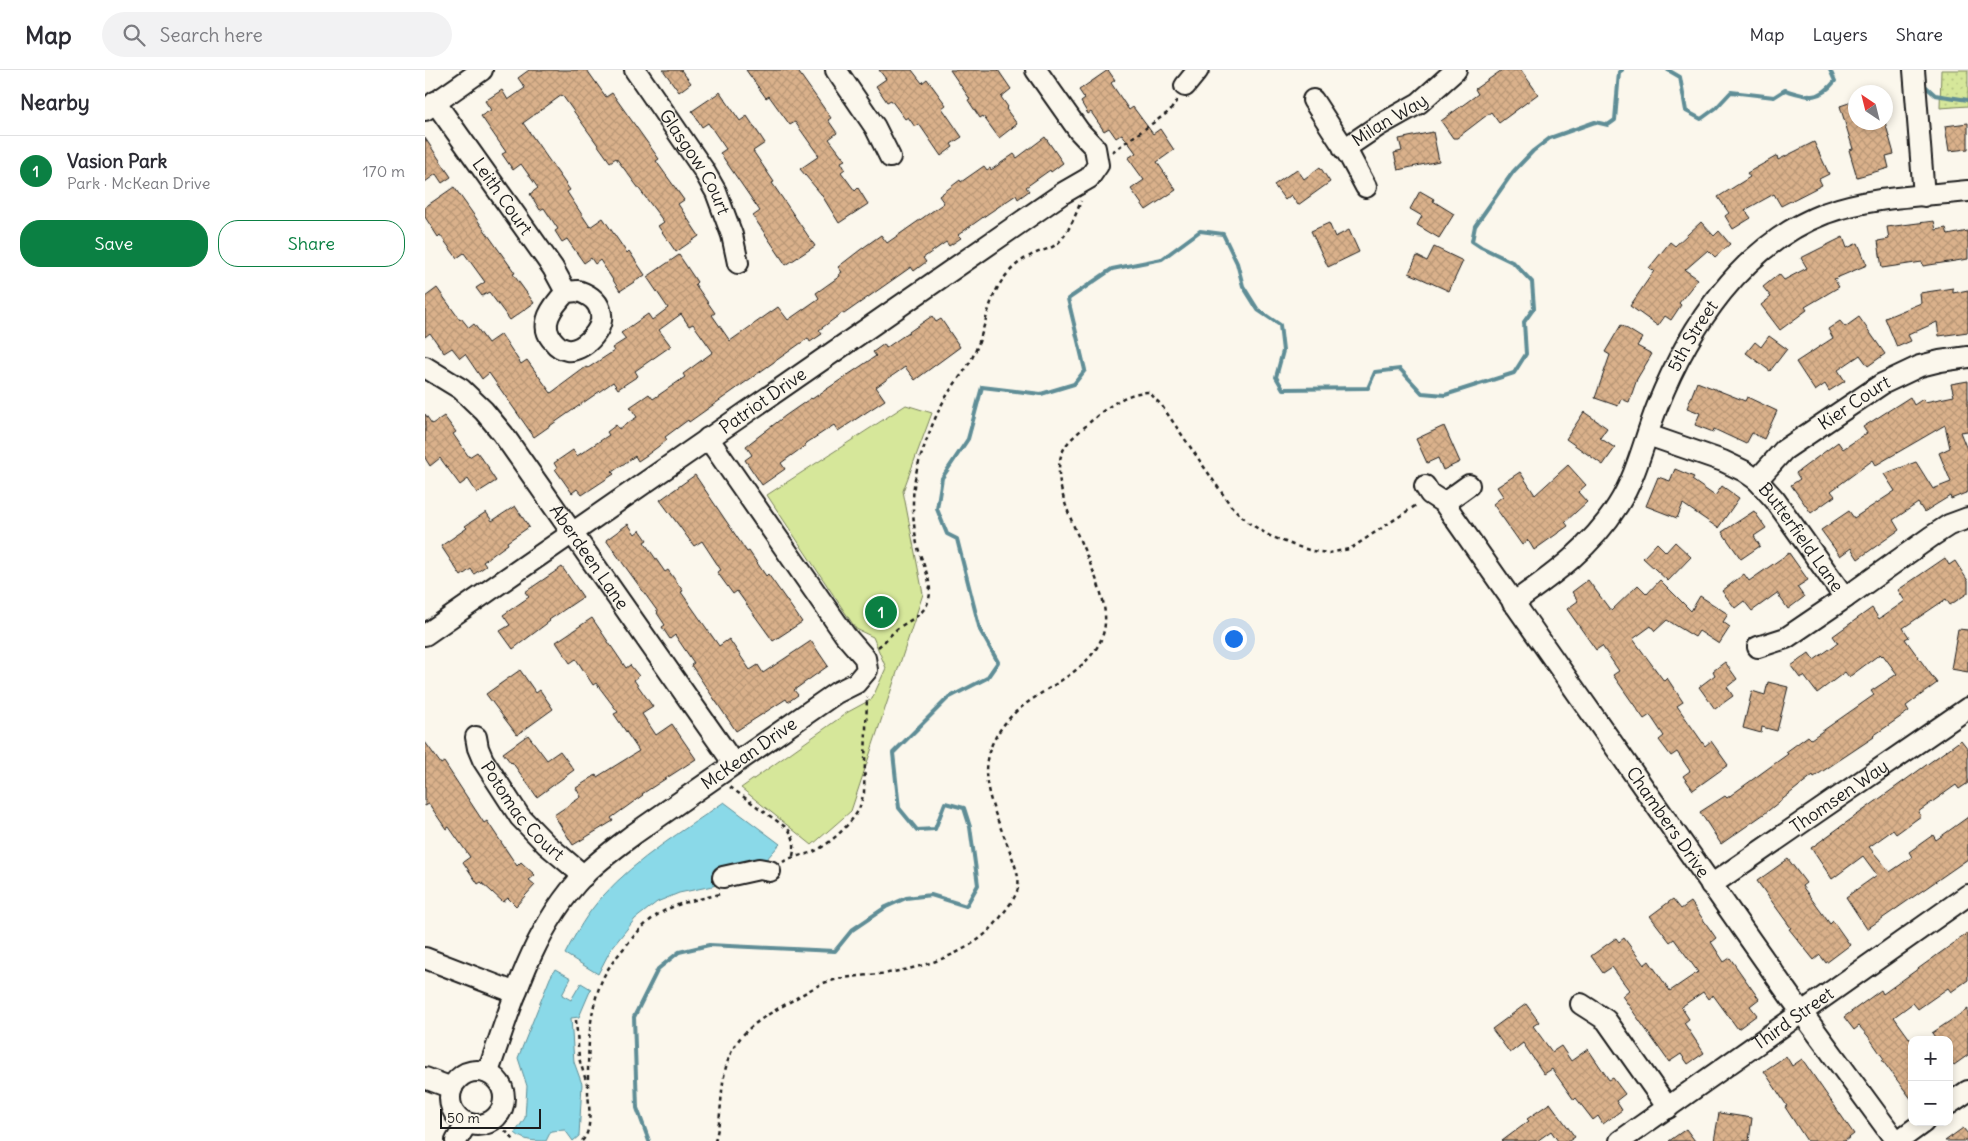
<!DOCTYPE html>
<meta charset="utf-8">
<style>
:root{--surface:#fff;--page:#f2f2f3;--text:#2b2b33;--muted:#7c7c81;--line:#e1e1e2;--accent:#0b8043}
body{margin:0;font-family:Delius,sans-serif;background:var(--page);color:var(--text)}
.controls{position:absolute;right:15px;bottom:15px;display:grid;overflow:hidden;border-radius:10px;box-shadow:0 2px 8px #0003}
.controls button{width:45px;height:45px;display:grid;place-items:center;padding:0;border:0;border-bottom:1px solid var(--line);background:var(--surface);color:var(--text);font:25px sans-serif}
.compass{position:absolute;left:1423px;top:15px;width:45px;height:45px;border-radius:50%;background:var(--surface);box-shadow:0 2px 8px #0003;rotate:325deg}
.scale{position:absolute;left:15px;bottom:12px;width:101px;box-sizing:border-box;padding-left:5px;border:2px solid #1c1c1c;border-top:0;font-size:14px;line-height:18px;white-space:nowrap;color:#1c1c1c;-webkit-text-stroke:4px #fbf7ec;paint-order:stroke}
.you{position:absolute;left:808px;top:568px;width:18px;height:18px;margin:-12px;border:4px solid #fff;border-radius:50%;background:#1a73e8;box-shadow:0 0 0 8px #1a73e833}
.badge{display:grid;place-items:center;width:32px;height:32px;border-radius:50%;background:var(--accent);color:#fff;font-size:16px;font-weight:700}
.pin{position:absolute;translate:-50% -50%;border:2px solid #fff;box-shadow:0 1px 5px #0006}
.list{margin:0;padding:0;list-style:none}
h2{display:flex;justify-content:space-between;align-items:center;height:65px;margin:0;padding:0 20px;font-size:21px}
h2 small{font-size:16px;font-weight:400;color:var(--muted)}
.list li{display:grid;grid-template-columns:32px 1fr auto;gap:15px;align-items:center;box-sizing:border-box;height:70px;padding:0 20px;border-top:1px solid var(--line)}
.list b{display:block;font-size:19px;white-space:nowrap}
.list p{margin:0;font-size:16px;white-space:nowrap;color:var(--muted)}
.list em{font-size:16px;font-style:normal;color:var(--muted)}
.actions{display:flex;gap:10px;padding:15px 20px}
.actions a{flex:1;padding:11px 0;border:1px solid var(--accent);border-radius:20px;text-align:center;font-size:18px;color:var(--accent)}
.actions .main{background:var(--accent);color:#fff}
.icon{flex:none;width:28px;height:28px;fill:none;stroke:currentColor;stroke-width:2;stroke-linecap:round;stroke-linejoin:round}
.map{position:relative;flex:none;width:1543px;height:1071px;overflow:hidden}
header{display:flex;align-items:center;gap:30px;box-sizing:border-box;height:70px;padding:0 25px;background:var(--surface);border-bottom:1px solid var(--line)}
header strong{font-size:24px}
nav{display:flex;gap:28px;margin-inline-start:auto;font-size:18px}
.search{width:350px;height:45px;background:var(--page);display:flex;align-items:center;gap:12px;box-sizing:border-box;padding:0 18px;border-radius:28px;color:var(--muted);font-size:19px}
main{display:flex}
aside{flex:1;background:var(--surface)}
.map>svg:first-child{display:block}
</style>
<header>
<strong>Map</strong>
<div class="search"><svg class="icon" aria-label="search" viewBox="0 0 24 24"><circle cx="10" cy="10" r="6"/><path d="M15 15l6 6"/></svg>Search here</div>
<nav><a>Map</a><a>Layers</a><a>Share</a></nav>
</header>
<main>
<aside>
<h2>Nearby<small></small></h2>
<ul class="list">
<li><span class="badge">1</span><div><b>Vasion Park</b><p>Park · McKean Drive</p></div><em>170 m</em></li>
</ul>
<div class="actions"><a class="main">Save</a><a>Share</a></div>
</aside>
<div class="map">
<svg width="1543" height="1071" viewBox="0 0 1543 1071">
<defs>
<pattern id="grass-dots" width="8" height="8" patternUnits="userSpaceOnUse" patternTransform="scale(1.25)"><rect width="8" height="8" fill="#d6e79a"/><path d="M2 2h.1M6 6h.1" fill="none" stroke="#b7c684" stroke-width="1.8" stroke-linecap="round"/></pattern>
<pattern id="building-cross-hatch" width="8" height="8" patternUnits="userSpaceOnUse" patternTransform="scale(1.25)"><rect width="8" height="8" fill="#dab18b"/><path d="M0 0l8 8M0 8l8-8" fill="none" stroke="#ba9877"/></pattern>
</defs>
<rect width="100%" height="100%" fill="#fbf7ec"/>
<filter id="ink" filterUnits="userSpaceOnUse"><feTurbulence type="fractalNoise" baseFrequency=".02" numOctaves="2"/><feDisplacementMap in="SourceGraphic" scale="10" xChannelSelector="R" yChannelSelector="G"/><feConvolveMatrix kernelMatrix="1 2 1 2 8 2 1 2 1" color-interpolation-filters="sRGB"/></filter>
<g filter="url(#ink)">
<path fill="url(#grass-dots)" stroke="#79825b" d="M1516,0h27v36l-28,2z"/>
<path fill="#d6e79a" stroke="#79825b" d="M481,335l26,8 -29,78 20,103 -72,217 -39,34 -71,-57 107,-76 24,-13 14,-31 -13,-31 -17,-8 -89,-134z"/>
<path fill="#8ad9e8" stroke="#5e8d96" d="M299,732l56,42 -15,17 -43,23 -43,9 -22,9 -22,17 -24,30 -13,25 -33,-20c11,-21 22,-41 38,-58 34,-38 80,-65 121,-94z
M130,899l16,9 -9,17 9,5 10,-17 10,6 -12,28 -8,1 3,44 8,22 -3,52 -6,5 -8,-11 -14,1 -5,10c-13,0 -22,0 -31,-8l10,-15 2,-32 -9,-28 32,-80z"/>
<g fill="none" stroke-linecap="round" stroke-linejoin="round">
<path stroke="#5e8d96" stroke-width="4" d="M1243,0l12,7 6,34 15,8 15,-11 15,-16 43,5 11,-7c23,7 33,12 50,-9l-5,-11
M1498,14l12,11 33,5
M224,1071l-12,-33 -3,-91 24,-48 21,-17 30,-7 126,6 17,-21 34,-23 20,-9 25,-3 35,11 12,-21 -8,-58 -6,-19 -19,-5 -10,26 -18,1 -18,-22 -6,-55 55,-55 39,-20 11,-16 -18,-32 -23,-91 -10,-5 -10,-25 5,-31 26,-39 14,-52 59,7 33,-10 11,-14 -17,-71 44,-30 50,-10 38,-28 23,3 14,29 6,23 15,24 22,15 3,26 -7,26 7,12 85,-1 7,-16 25,-3 22,24 23,2 69,-22 12,-19 -2,-32 10,-14 -2,-26 -18,-19 -33,-16 -9,-6 3,-15 38,-54 20,-21 17,-13 45,-16 13,3 7,-5 4,-48 3,-2"/>
</g>
<path fill="url(#building-cross-hatch)" stroke="#1c1c1c" d="M104,0h58l19,27 6,-4 47,66 -3,2 28,39 -6,4 21,32 -23,16 -18,-26 6,-4 -48,-64 -6,4 -48,-67 -39,28 47,67 -3,2 23,35 13,-9 24,35 2,-2 16,24 -25,16 -20,-31 -5,4 -4,-6 -7,5 -17,-24 -5,3 -7,-11 3,-2 -14,-21 -4,2 -10,-16 8,-6 -17,-24 -8,6 -11,-16 4,-2 -25,-36 10,-6 -6,-9 17,-11 6,10 17,-12 -7,-10z
M238,0h18l10,13 -12,9z
M321,0h51l34,48 -3,2 9,13 -8,6 16,21 -4,2 4,7 -4,3 14,19 3,-3 10,16 -29,19 -18,-29 -21,-25 19,-13 -24,-34 -5,3 -21,-29 -3,2z
M454,0h33l10,13 5,-4 19,26 -4,3 20,29 -11,7 2,3 -12,9 -22,-32 -4,3 -7,-10 -3,2 -14,-19 -4,2 -11,-16 10,-7z
M525,0h48l13,19 -10,8 7,10 -2,2 11,15 -18,14 -16,-22 -3,2 -12,-18 2,-1z
M683,0l7,10 -4,3 18,27 4,-3 20,27 7,-5 14,21 -17,12 19,28 -30,20 -15,-21 13,-9 -16,-22 8,-5 -14,-19 -6,4 -7,-10 -5,3 -13,-19 -3,2 -7,-12 4,-3 -6,-9z
M1077,0h19l17,24 -39,29 -8,-11 -34,26h-4l-12,-17 37,-27 -3,-5z
M295,22l20,29 7,-5 18,27 -12,8 21,31 -2,1 43,63 -29,19 -33,-49 7,-5 -40,-58 6,-4 -18,-26 -6,4 -10,-16z
M1430,31v21h30l9,32 -8,2 3,12 -32,9 -8,-27 4,-1 -13,-43z
M1543,53v26l-19,2 -4,-25z
M1008,62l6,29 -41,9 -4,-17 8,-2 -3,-12z
M620,67l18,26 -12,9 -1,-2 -24,17 3,4 -11,8 -2,-4 -27,18 -31,22 3,3 -12,8 -3,-4 -23,16 3,4 -12,9 -3,-4 -67,47 -2,-1 -23,17 3,4 -12,8 -2,-4 -119,84 -1,-2 -23,17 2,3 -20,15 -9,6 -3,-5 -23,16 2,2 -32,21 -5,-6 -5,4 -17,-24 2,-1 -3,-5 19,-13 4,6 32,-21 -2,-3 9,-7 3,4 18,-12 -7,-10 19,-13 4,5 32,-22 -2,-3 30,-22 -20,-28 -4,2 -8,-12 -22,16 12,16 -36,25 3,5 -20,13 -5,-7 -79,55 -45,-64 -7,6 -17,-25 -5,4 -8,-10 -8,5 -14,-20 -5,4v-40l12,-9 23,32 1,-2 8,10 5,-4 14,19 13,-9 20,30 6,-4 24,33 35,-26 2,1 26,-17 -2,-3 14,-9 -5,-6 27,-19 4,6 16,-12 -21,-31 32,-22 18,27 -2,2 20,29 -3,2 18,26 48,-34 10,13 30,-21 1,-1 -3,-5 24,-17 -1,-2 3,-2 -4,-5 22,-17 21,-15 6,8 57,-40 -5,-7 21,-16 1,2 23,-16 3,4 3,-2 1,2 23,-16 3,4z
M0,68l26,39 -9,6 -6,-9 -11,8z
M1389,72l15,32 -10,5 3,6 -41,21 -7,-12 -29,16 6,8 -18,11 -8,-13 4,-3 -11,-16 32,-20 -3,-4 30,-17 1,4z
M895,97l10,15 -32,23 -7,-10 -6,5 -11,-15 23,-16 7,10z
M29,117l61,86 -2,1 21,29 -24,17 -21,-28 -7,4 -6,-8 9,-6 -21,-29 -7,5 -17,-23 -2,2 -13,-20v-10z
M995,121l14,8 -1,2 21,13 -15,24 -22,-13 5,-9 -12,-7z
M1509,151l2,9 10,-2 2,7 20,-4v28l-45,7 -1,-4 -40,6 -4,-27 11,-2 -2,-12z
M1276,152l13,14 5,-5 11,13 -15,13 -7,-7 -23,20 13,9 -19,24 2,2 -10,15 -6,-4 -7,10 -28,-20 24,-35 -5,-3 21,-26 5,4z
M904,153l6,14 14,-7 10,22 -31,15 -17,-36z
M1418,167l4,11 11,-5 9,22 -33,14 5,8 -34,20 2,3 -27,20 -19,-25 10,-8 -8,-10 16,-13 5,6 23,-12 -6,-10z
M1009,177l29,14 -14,30 -40,-18 8,-17 10,5z
M1528,218v5l15,-3v42l-29,4 -2,-14 -29,13 3,6 -14,6 -12,-29 36,-15 -1,-10z
M507,246l4,6 5,-3 19,28 -45,33 -10,-13 -29,20 9,13 -47,31 -4,-6 -29,19 1,1 -25,18 4,6 -23,16 -17,-25 7,-5 -6,-9 39,-30 26,-18 1,1 64,-43 -3,-4 11,-8 2,4z
M1434,247l26,37 -17,12 -8,-11 -22,15 7,11 -16,10 -4,-7 -10,7 -19,-29 37,-24 -5,-9 12,-8 5,6z
M1196,255l21,13 -5,8 15,8 -15,25 -8,23 -8,-3 -3,7 -23,-8 15,-43 -5,-3z
M1344,266l18,13 -17,22 -24,-18 9,-11 6,5z
M1543,311v50l-8,1 8,20v40l-17,7 -1,-3 -26,16 -6,-9 -25,17 6,10 -41,29 -7,-11 -11,8 -19,-26 28,-19 5,7 41,-27 -11,-17 32,-12 17,27 18,-7 -12,-29 11,-5 -5,-23 -69,40 -3,-5 -42,31 4,5 -24,17 -20,-28 9,-6 -4,-6 42,-31 5,7 24,-16 -4,-6 47,-30 4,8 9,-6 2,3 29,-6 -3,-12z
M1272,312l48,19 2,-4 30,14 -13,28 -12,-6 -6,11 -32,-15 -1,3 -18,-7 5,-12 -13,-5z
M1159,342l23,16 -7,10 15,10 -12,17 -37,-26z
M0,344l7,10 12,-8 12,16 -3,2 16,23 8,-5 12,16 -1,1 8,12 -19,12 -9,-14 -8,6 -20,-27 -10,8 -5,-8z
M1019,356l16,36 -17,8 -5,-12 -11,5 -11,-24z
M1143,395l18,20 -8,7 9,10 -22,20 3,4 -34,24 -6,-10 -6,5 -29,-41 10,-8 -6,-9 23,-15 15,23z
M1250,399l19,8 -2,3 23,16 7,-10 17,12 -21,30 -35,-24 -6,14 -31,-12 12,-29 12,4z
M270,405l52,77 2,-1 17,25 2,-2 34,48 -29,19 -36,-50 -4,3 -16,-22 4,-2 -19,-29 -8,5 -34,-46z
M90,436l14,21 -22,15 1,2 -25,18 3,4 -12,8 -3,-5 -10,7 -20,-30 26,-18 -2,-2 21,-14 6,9z
M1329,441l12,17 -12,8 6,10 -19,13 -19,-27z
M203,454l7,10 5,-4 7,10 -3,2 21,30 3,-2 15,21 -2,1 38,54 10,-7 21,31 8,-5 5,8 48,-32 17,25 -34,24 4,5 -10,7 -2,-3 -50,32 -45,-66 3,-2 -19,-28 -5,4 -8,-12 3,-2 -8,-12 1,-1 -52,-72z
M1250,472l16,15 -23,24 -25,-23 14,-15 9,9z
M1364,483l19,27 -11,7 7,10 -16,12 -11,-16 -25,18 -8,-10 -9,7 -13,-17 22,-17 5,7z
M1520,488l4,7 6,-4 13,20v12l-18,12 -4,-6 -43,29 6,9 -4,2 32,44 -31,23 3,5 -36,25 1,1 -60,40 -1,-2 -49,39 -43,30 -21,-32 25,-16 2,2 61,-44 -2,-2 22,-16 3,3 63,-44 -3,-4 26,-17 -14,-19 -1,1 -2,-2 -31,23 -4,-5 -28,21 -13,-17 -4,2 -9,-12 18,-13 5,7 24,-17 -5,-7 39,-28 7,11 26,-18 -7,-11z
M137,497l21,30 -34,23 1,1 -37,28 -13,-18 10,-6 -7,-10 26,-18 -4,-5z
M1163,510l23,31 27,-26 9,9 13,-14 31,31 9,-15 28,18 -5,8 7,5 -11,17 -20,-13 -4,6 -28,-17 -12,11 -4,-5 -18,13 31,42 3,-3 16,24 -6,4 28,40 6,-5 17,24 -35,25 -10,-14 7,-5 -13,-19 -6,4 -12,-16 5,-4 -14,-21 -6,4 -31,-44 6,-4 -17,-25 -6,4 -29,-41 11,-8 -6,-9z
M167,548l34,50 4,-3 9,11 -5,4 19,27 -11,7 14,21 16,-11 24,35 -54,35 1,1 -32,23 2,3 -40,24 -19,-30 27,-18 -5,-9 20,-13 1,2 42,-26 -25,-37 4,-2 -22,-29 -3,2 -17,-26 -6,4 -14,-21z
M1533,559l10,1v42l-17,-3z
M1300,592l12,17 -10,8 6,9 -18,13 -16,-22 16,-12 -2,-4z
M95,600l16,23 4,-3 13,19 -36,26 -31,-41z
M1343,612l20,5 -11,44 -15,-4 -1,6 -18,-5 9,-37 13,4z
M103,665l19,25 13,-9 14,19 -37,27 -25,-35 -1,1 -8,-10z
M1536,670l7,9v34l-9,6 -3,-4 -38,27 3,4 -25,18 -3,-4 -24,17 21,25 22,-15 -3,-5 24,-17 3,5 32,-23v42l-101,70 -21,-32 31,-22 -14,-19 -31,23 -21,-31z
M0,672l16,22 3,-2 40,61 3,-2 30,45 4,-4 14,13 -6,5 6,5 -19,21 -8,-8 -5,4 -22,-20 -3,2 -15,-22 7,-5 -21,-30 -3,2 -17,-25 -4,2z
M1363,789l18,24 -4,3 28,38 3,-3 17,24 -24,18 -6,-8 -6,5 -25,-31 2,-1 -34,-47z
M1248,829l8,10 10,-7 25,36 -5,4 13,20 6,-4 29,41 -9,7 7,9 -19,14 -25,-34 -5,4 -5,-7 -22,15 8,12 -5,4 20,30 -16,11 -7,-10 -12,8 -47,-66 7,-6 -17,-23 -9,6 -12,-17 25,-18 3,4 5,-4 20,27 5,-4 21,30 28,-19 -24,-33 -4,3 -20,-26z
M1543,863v47l-17,12 -3,-4 -30,21 -5,-6 -19,14 18,25v58l-30,-40 2,-1 -16,-23 -9,-10 -5,4 -10,-13 37,-27 2,4z
M1101,934l13,18 -6,4 19,26 9,-6 10,15 17,-12 21,31 4,-2 12,16 -9,7 6,9 -19,14 -5,-8 -5,4 -17,-22 -2,2 -22,-31 -8,5 -21,-31 -13,10 -18,-24z
M1543,939v46l-14,10 -5,-7v-18h-12l-5,-7z
M1361,986l6,10 10,-7 52,75 -9,7h-38l-22,-34 2,-1 -23,-35z
M1125,1033l25,34 -6,4h-11l-7,-10 -14,10h-35l27,-20 -2,-2z
M1294,1043l33,5 -3,23h-35z
M1538,1058l5,6v7h-23z
M1261,1059l9,12h-26z"/>
<g fill="none" stroke-linecap="round" stroke-linejoin="round">
<defs>
<g id="minor">
<path id="s1" d="M210,0l68,99 13,23 16,43 6,28"/>
<path d="M411,0l39,57 15,30"/>
<path d="M1489,0l10,126"/>
<path d="M760,16l13,-16"/>
<path d="M888,30l37,57 16,30"/>
<path id="s2" d="M10,32l118,166 13,24"/>
<path d="M0,40l57,-40"/>
<path id="s3" d="M919,79l34,-23 41,-23 37,-33"/>
<path d="M153,221c12,4 21,10 23,23 3,16 -18,38 -34,36 -5,-1 -10,-4 -13,-8 -17,-17 -1,-36 12,-50z"/>
<path id="s4" d="M0,297l36,22 23,22 19,23 231,330"/>
<path id="s5" d="M1223,365l75,26 21,10 13,9 18,20 70,98 87,-62 17,-11 19,-7"/>
<path id="s6" d="M1332,410l27,-30 98,-66 38,-18 20,-5 28,-4"/>
<path id="s7" d="M1000,416l5,8 14,9 345,492 107,146"/>
<path d="M1019,433l25,-18"/>
<path id="s8" d="M1088,533c40,-28 79,-56 105,-98 19,-30 26,-65 39,-98 32,-80 85,-162 169,-194 45,-16 95,-17 142,-22"/>
<path id="s9" d="M0,565l638,-442 26,-15 9,-13 -3,-17 -16,-17 -43,-61"/>
<path d="M1333,577l28,-9 59,-40"/>
<path id="s10" d="M51,667l2,11 5,12 37,57 26,27 38,32"/>
<path d="M298,807l36,-8 11,2"/>
<path id="s11" d="M1286,815l257,-177"/>
<path d="M0,888l91,35"/>
<path d="M1156,934l25,16 62,88"/>
<circle cx="52" cy="1028" r="27"/>
<path id="s12" d="M63,1002c24,-68 44,-143 96,-197 15,-15 33,-28 50,-41l202,-141 20,-10 11,-13 -2,-12 -20,-23 -137,-197"/>
<path d="M0,1008l27,10"/>
<path d="M1524,1034l19,-13"/>
<path d="M31,1071l11,-18"/>
<path id="s13" d="M1195,1071l348,-246"/>
<path d="M1473,1071l26,-19"/>
</g>
</defs>
<use href="#minor" stroke="#1c1c1c" stroke-width="24"/>
<path stroke="#1c1c1c" stroke-width="2.5" stroke-dasharray="4 4" stroke-linecap="butt" d="M687,82l58,-41 7,-11
M453,577c7,-5 12,-12 19,-18 10,-8 26,-13 31,-27 7,-18 -7,-40 -11,-58 -5,-26 -6,-53 1,-79 8,-24 17,-51 31,-73 8,-12 19,-24 25,-38 13,-27 13,-59 35,-82 5,-6 14,-13 21,-16 10,-6 22,-6 30,-15 10,-11 16,-27 21,-40
M305,717l58,42c7,10 7,16 5,27
M358,792c9,-6 19,-6 30,-10 15,-6 39,-29 46,-43 2,-5 3,-11 5,-16l3,-96
M151,950l3,38 8,26
M69,1049l21,22
M157,1071c11,-11 7,-34 6,-48 0,-37 -1,-82 16,-117 6,-12 16,-23 25,-34 10,-12 21,-24 37,-32 17,-9 36,-11 54,-16
M290,1071c9,-30 3,-65 18,-92 13,-25 42,-38 65,-52 7,-4 15,-9 23,-13 21,-8 44,-8 67,-11 41,-7 90,-22 114,-58 6,-8 14,-18 16,-27 2,-10 -3,-22 -6,-31 -11,-32 -34,-72 -23,-105 6,-18 19,-35 34,-46 29,-23 79,-41 82,-83 4,-52 -70,-136 -38,-179 6,-8 16,-15 23,-22 17,-15 36,-30 59,-30l13,14 69,100 18,17 21,13 23,9 19,6 17,2 21,-4 68,-45"/>
<use href="#minor" stroke="#fbf7ec" stroke-width="20"/>
</g>
</g>
<g text-anchor="middle" stroke-width="4.5" stroke-linejoin="round" paint-order="stroke">
<g font-size="18" fill="#1c1c1c" stroke="#fbf7ec">
<text dy="6" stroke="none"><textPath href="#s3" startOffset="54">Milan Way</textPath></text>
<text dy="6" stroke="none"><textPath href="#s1" startOffset="110">Glasgow Court</textPath></text>
<text dy="6" stroke="none"><textPath href="#s2" startOffset="116">Leith Court</textPath></text>
<text dy="6" stroke="none"><textPath href="#s8" startOffset="330">5th Street</textPath></text>
<text dy="6" stroke="none"><textPath href="#s9" startOffset="411">Patriot Drive</textPath></text>
<text dy="6" stroke="none"><textPath href="#s6" startOffset="125">Kier Court</textPath></text>
<text dy="6" stroke="none"><textPath href="#s5" startOffset="191">Butterfield Lane</textPath></text>
<text dy="6" stroke="none"><textPath href="#s4" startOffset="254">Aberdeen Lane</textPath></text>
<text dy="6" stroke="none"><textPath href="#s12" startOffset="426">McKean Drive</textPath></text>
<text dy="6" stroke="none"><textPath href="#s11" startOffset="156">Thomsen Way</textPath></text>
<text dy="6" stroke="none"><textPath href="#s10" startOffset="89">Potomac Court</textPath></text>
<text dy="6" stroke="none"><textPath href="#s7" startOffset="416">Chambers Drive</textPath></text>
<text dy="6" stroke="none"><textPath href="#s13" startOffset="212">Third Street</textPath></text>
</g>
</g>
</svg>
<div class="controls">
<button>+</button>
<button>−</button>
</div>
<svg class="compass" viewBox="-18 -18 36 36"><path d="M0-13l5 13h-10z" fill="#e53935"/><path d="M0 13l5-13h-10z" fill="#7c7c81"/></svg>
<div class="scale">50 m</div>
<div class="you"></div>
<div class="pin badge" style="left:456px;top:542px">1</div>
</div>
</main>
